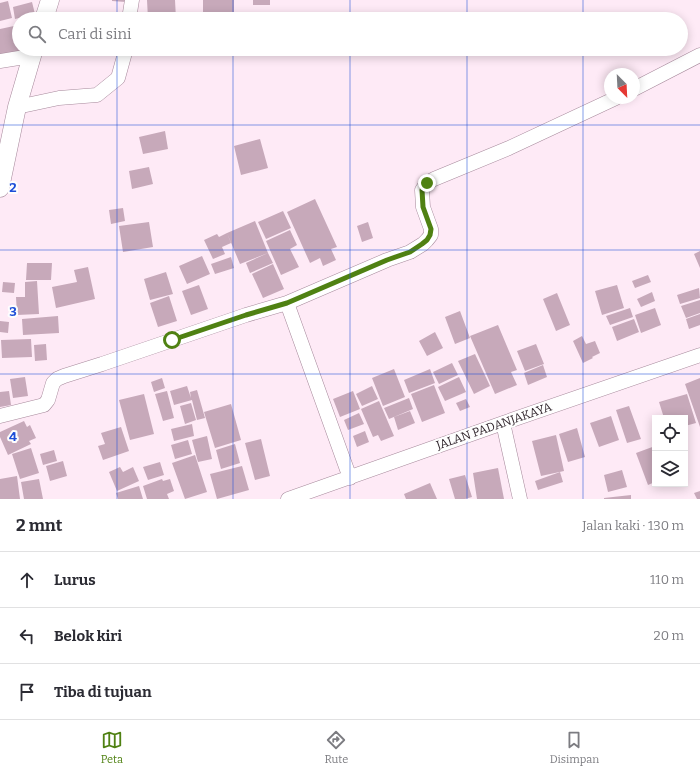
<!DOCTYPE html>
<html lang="id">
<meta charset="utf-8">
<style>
:root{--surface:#fff;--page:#f7f7f7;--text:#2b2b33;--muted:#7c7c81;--line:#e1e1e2;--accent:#4f8112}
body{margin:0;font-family:Bitter,serif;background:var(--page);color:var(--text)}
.controls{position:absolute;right:12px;bottom:12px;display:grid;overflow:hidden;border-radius:0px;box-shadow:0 2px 10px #0003}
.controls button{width:36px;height:36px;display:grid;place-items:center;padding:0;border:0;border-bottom:1px solid var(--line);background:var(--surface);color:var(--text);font:20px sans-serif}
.compass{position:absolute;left:604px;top:68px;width:36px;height:36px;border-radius:50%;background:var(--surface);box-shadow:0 2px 10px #0003;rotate:156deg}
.stop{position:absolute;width:12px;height:12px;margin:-9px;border:3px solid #4f8112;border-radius:50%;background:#fff}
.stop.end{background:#4f8112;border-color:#fff;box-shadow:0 1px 4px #0008}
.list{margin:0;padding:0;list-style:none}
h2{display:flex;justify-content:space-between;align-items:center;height:52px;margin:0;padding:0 16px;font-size:17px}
h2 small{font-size:13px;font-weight:400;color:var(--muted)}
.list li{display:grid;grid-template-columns:26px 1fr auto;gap:12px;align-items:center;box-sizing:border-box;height:56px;padding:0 16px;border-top:1px solid var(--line)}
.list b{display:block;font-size:15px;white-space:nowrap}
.list em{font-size:13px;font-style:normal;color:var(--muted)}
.icon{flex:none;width:22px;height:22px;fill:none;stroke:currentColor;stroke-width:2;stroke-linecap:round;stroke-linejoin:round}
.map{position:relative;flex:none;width:700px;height:499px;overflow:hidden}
.search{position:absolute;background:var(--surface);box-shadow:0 2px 10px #0003;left:12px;right:12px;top:12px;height:44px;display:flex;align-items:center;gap:10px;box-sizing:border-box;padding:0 14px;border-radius:22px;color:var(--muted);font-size:15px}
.sheet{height:220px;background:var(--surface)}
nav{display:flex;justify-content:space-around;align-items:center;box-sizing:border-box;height:56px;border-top:1px solid var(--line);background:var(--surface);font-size:11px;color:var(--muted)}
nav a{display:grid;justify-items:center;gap:2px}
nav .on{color:var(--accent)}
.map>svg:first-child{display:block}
</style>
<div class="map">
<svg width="700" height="499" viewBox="0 0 700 499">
<rect width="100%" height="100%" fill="#feeaf6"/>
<path fill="#c7a9ba" d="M112,0h14v2l-14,-1z
M147,0h28l1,19h-28z
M203,0h31v13h-31z
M253,0h17v5h-17z
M8,1l4,17 -12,3v-18z
M32,2l3,12 -20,5 -2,-12z
M14,26l6,28 -20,4v-29z
M165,131l3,18 -25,5 -4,-17z
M260,139l8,29 -27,7 -7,-29z
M149,167l4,17 -21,5 -3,-18z
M315,199l22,48 -6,2 5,11 -13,6 -3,-8 -10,5 -23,-51z
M123,208l2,13 -14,3 -2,-14z
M283,211l8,17 -25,11 -8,-17z
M255,221l13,32 -28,11 -13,-31z
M149,222l4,25 -30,5 -4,-26z
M368,222l5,16 -11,4 -5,-16z
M290,230l7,15 -7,4 9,18 -18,8 -15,-34z
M227,233l4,10 -9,4 3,7 -12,5 -9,-19 13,-6 2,3z
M700,251v17l-6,-14z
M268,253l5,10 -23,10 -4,-10z
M202,256l8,18 -23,10 -8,-18z
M231,257l3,11 -19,6 -4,-10z
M27,263h25l-1,17h-25z
M273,264l11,25 -21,9 -11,-24z
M88,267l7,32 -39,9 -4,-21 25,-5 -3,-12z
M166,272l7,22 -23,6 -6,-21z
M648,275l3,7 -16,6 -3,-7z
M37,281l2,33 -22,1 -1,-18h9v-15z
M3,282l12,1 -1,10 -12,-1z
M199,285l9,24 -17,6 -9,-24z
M617,285l7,23 -22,7 -7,-24z
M699,288l1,10 -20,6 -3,-9z
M652,292l3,9 -14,6 -4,-8z
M557,293l13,32 -14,6 -13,-32z
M169,296l8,25 -19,6 -8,-24z
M700,300v13l-14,5 -5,-12z
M630,308l3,9 -23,8 -4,-9z
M655,308l6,17 -20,8 -6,-18z
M460,311l10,27 -15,6 -10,-27z
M700,314v11l-11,4 -3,-10z
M58,316l1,17 -36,2 -1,-16z
M634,319l5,13 -22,9 -5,-14z
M0,321l9,1 -1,11 -8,-1z
M498,325l19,45 -6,2 6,13 -22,9 -25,-58z
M435,332l8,16 -16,8 -8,-15z
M582,336l4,8 9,-3 5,12 -8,4 1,1 -10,5 -10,-22z
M31,339l1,18 -30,1 -1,-18z
M46,344l1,16 -12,1 -1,-16z
M536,344l8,20 -19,7 -8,-20z
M475,354l15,32 -16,8 -16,-33z
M452,363l6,12 -19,9 -6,-12z
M543,365l4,12 -19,8 -4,-12z
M394,369l11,28 -22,9 -11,-28z
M430,369l5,14 -26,10 -5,-13z
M25,377l3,19 -15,2 -3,-19z
M459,377l7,15 -21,9 -7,-14z
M162,378l3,10 -11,4 -3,-10z
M700,378v49l-15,-43z
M434,385l11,28 -23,9 -11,-28z
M187,386l4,12 -1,-6 7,-2 8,28 -8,2 -5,-20 -18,5 -4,-14z
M372,386l6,13 -16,7 -6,-12z
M9,391l2,14 -11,2v-15z
M167,391l7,27 -11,3 -8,-27z
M353,391l7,18 -20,8 -7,-18z
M144,394l10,40 -24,6 -11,-40z
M687,394l9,29 -11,3v-8h-21l-5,-16z
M409,398l4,11 -24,10 -5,-11z
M466,399l4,8 -10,4 -4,-8z
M379,401l15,35 -13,5 -3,-6 -5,2 -12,-28z
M191,403l5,17 -11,4 -5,-18z
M231,404l10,36 -26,8 -11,-36z
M629,406l12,33 -14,4 -11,-33z
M410,411l5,12 -17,7 -4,-13z
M359,413l5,11 -16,6 -4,-10z
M611,416l8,24 -20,7 -9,-24z
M24,421l3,6 3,-2 6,13 -7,3 2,3 -23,11 -8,-18v-5z
M192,424l2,12 -20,5 -3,-12z
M121,427l8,24 -26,9 -5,-14 7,-2 -4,-11z
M577,428l8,29 -17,5 -9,-28z
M365,431l4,11 -12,5 -4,-11z
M556,435l8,36 -23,5 -9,-35z
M207,436l5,23 -14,3 -6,-22z
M261,439l9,37 -15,4 -10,-37z
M188,440l4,14 -17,5 -4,-14z
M235,444l5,19 -19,6 -5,-19z
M655,446v36l-7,3 -12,-32z
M31,448l8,25 -19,6 -8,-25z
M54,450l3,11 -14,4 -3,-11z
M195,455l12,37 -22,7 -13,-36z
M63,461l4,15 -17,5 -4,-15z
M160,462l4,13 -16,5 -5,-13z
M242,466l7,24 -32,9 -7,-25z
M120,467l3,5 10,-5 6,14 -22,10 -8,-19z
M498,468l6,31h-27l-4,-26z
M622,470l5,17 -19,5 -4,-17z
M560,472l3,10 -25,8 -3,-9z
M465,475l7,22 -7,2h-10l-6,-20z
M17,476l3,23h-20v-20z
M39,479l4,20h-19l-3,-17z
M162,479l1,2 7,-2 4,12 -7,3 2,5h-22l-4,-13z
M430,483l7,16h-31l-2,-5z
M139,486l4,13h-25l-2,-6z
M700,491v8h-3l-3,-6z
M631,495v4h-27v-1z"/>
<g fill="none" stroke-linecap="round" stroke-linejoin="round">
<defs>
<path id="minor" d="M129,19l3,-19
M0,61l31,-5
M634,89l66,-34
M17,107l42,-9 38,-3 21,-17 8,-29
M287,303l63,175
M0,416l44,-11 4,-5 5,-17 4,-4 7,-3 38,-12 144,-49 41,-12 100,-43 23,-8 13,-8 4,-4 4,-5v-6l-8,-22 -1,-17 5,-7 7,-4 75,-31 107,-50
M503,423l17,76
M288,499l215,-76 197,-68"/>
<path id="tertiary" d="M44,19l6,-19
M0,188l17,-81 17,-58"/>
</defs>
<use href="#minor" stroke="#a78a9c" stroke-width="15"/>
<use href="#tertiary" stroke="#a78a9c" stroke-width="19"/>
<use href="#minor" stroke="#fff" stroke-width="14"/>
<use href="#tertiary" stroke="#fff" stroke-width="18"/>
</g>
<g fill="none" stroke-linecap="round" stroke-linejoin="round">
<path stroke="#4f8112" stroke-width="5" d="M172,340l74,-25 41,-12 100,-43 23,-8 12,-8 5,-4 3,-5 1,-6 -8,-22 -1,-17 5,-7"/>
</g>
<path fill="none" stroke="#1d4ed8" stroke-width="1" stroke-opacity="0.55" d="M117,0v19M233,0v19M350,0v19M467,0v19M583,0v19M117,49v450M233,49v450M350,49v450M467,49v450M583,49v450M0,125h700M0,250h700M0,374h700"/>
<g text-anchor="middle" stroke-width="4" stroke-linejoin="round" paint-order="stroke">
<g font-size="12" fill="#32272e" stroke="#fefefe">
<text transform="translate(494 426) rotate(-19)" y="4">JALAN PADANJAKAYA</text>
</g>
</g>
<g font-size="13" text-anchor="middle" font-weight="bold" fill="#1d4ed8" stroke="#fefefe" stroke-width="4" stroke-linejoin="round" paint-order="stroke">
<text x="13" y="192">2</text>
<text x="13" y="316">3</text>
<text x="13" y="441">4</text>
</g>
</svg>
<div class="controls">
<button><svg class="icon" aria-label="locate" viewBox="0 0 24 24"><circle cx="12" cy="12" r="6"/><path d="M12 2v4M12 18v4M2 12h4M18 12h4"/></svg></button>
<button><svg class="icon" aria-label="layers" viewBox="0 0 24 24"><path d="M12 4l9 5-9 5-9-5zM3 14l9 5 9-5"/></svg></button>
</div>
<svg class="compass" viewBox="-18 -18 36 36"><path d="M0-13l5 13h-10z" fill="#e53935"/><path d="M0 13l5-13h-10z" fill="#7c7c81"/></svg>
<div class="stop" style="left:172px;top:340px"></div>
<div class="stop end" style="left:427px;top:183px"></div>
<div class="search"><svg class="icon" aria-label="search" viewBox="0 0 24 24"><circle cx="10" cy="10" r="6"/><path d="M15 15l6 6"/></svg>Cari di sini</div>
</div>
<section class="sheet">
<h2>2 mnt<small>Jalan kaki · 130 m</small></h2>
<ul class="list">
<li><svg class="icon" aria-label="ahead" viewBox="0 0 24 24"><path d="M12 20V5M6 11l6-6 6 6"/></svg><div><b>Lurus</b></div><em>110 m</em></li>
<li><svg class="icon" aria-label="left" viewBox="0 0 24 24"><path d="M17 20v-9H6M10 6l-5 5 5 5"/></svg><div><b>Belok kiri</b></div><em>20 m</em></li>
<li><svg class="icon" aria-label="arrive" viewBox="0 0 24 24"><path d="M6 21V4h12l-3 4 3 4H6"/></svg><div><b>Tiba di tujuan</b></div></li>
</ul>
</section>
<nav>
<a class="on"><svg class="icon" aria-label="map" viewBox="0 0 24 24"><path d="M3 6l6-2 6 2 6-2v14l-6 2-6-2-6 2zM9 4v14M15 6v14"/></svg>Peta</a>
<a><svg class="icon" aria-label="directions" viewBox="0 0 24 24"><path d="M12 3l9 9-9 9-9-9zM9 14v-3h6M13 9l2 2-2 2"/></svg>Rute</a>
<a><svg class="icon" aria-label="saved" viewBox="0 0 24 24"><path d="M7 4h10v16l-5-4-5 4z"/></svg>Disimpan</a>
</nav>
